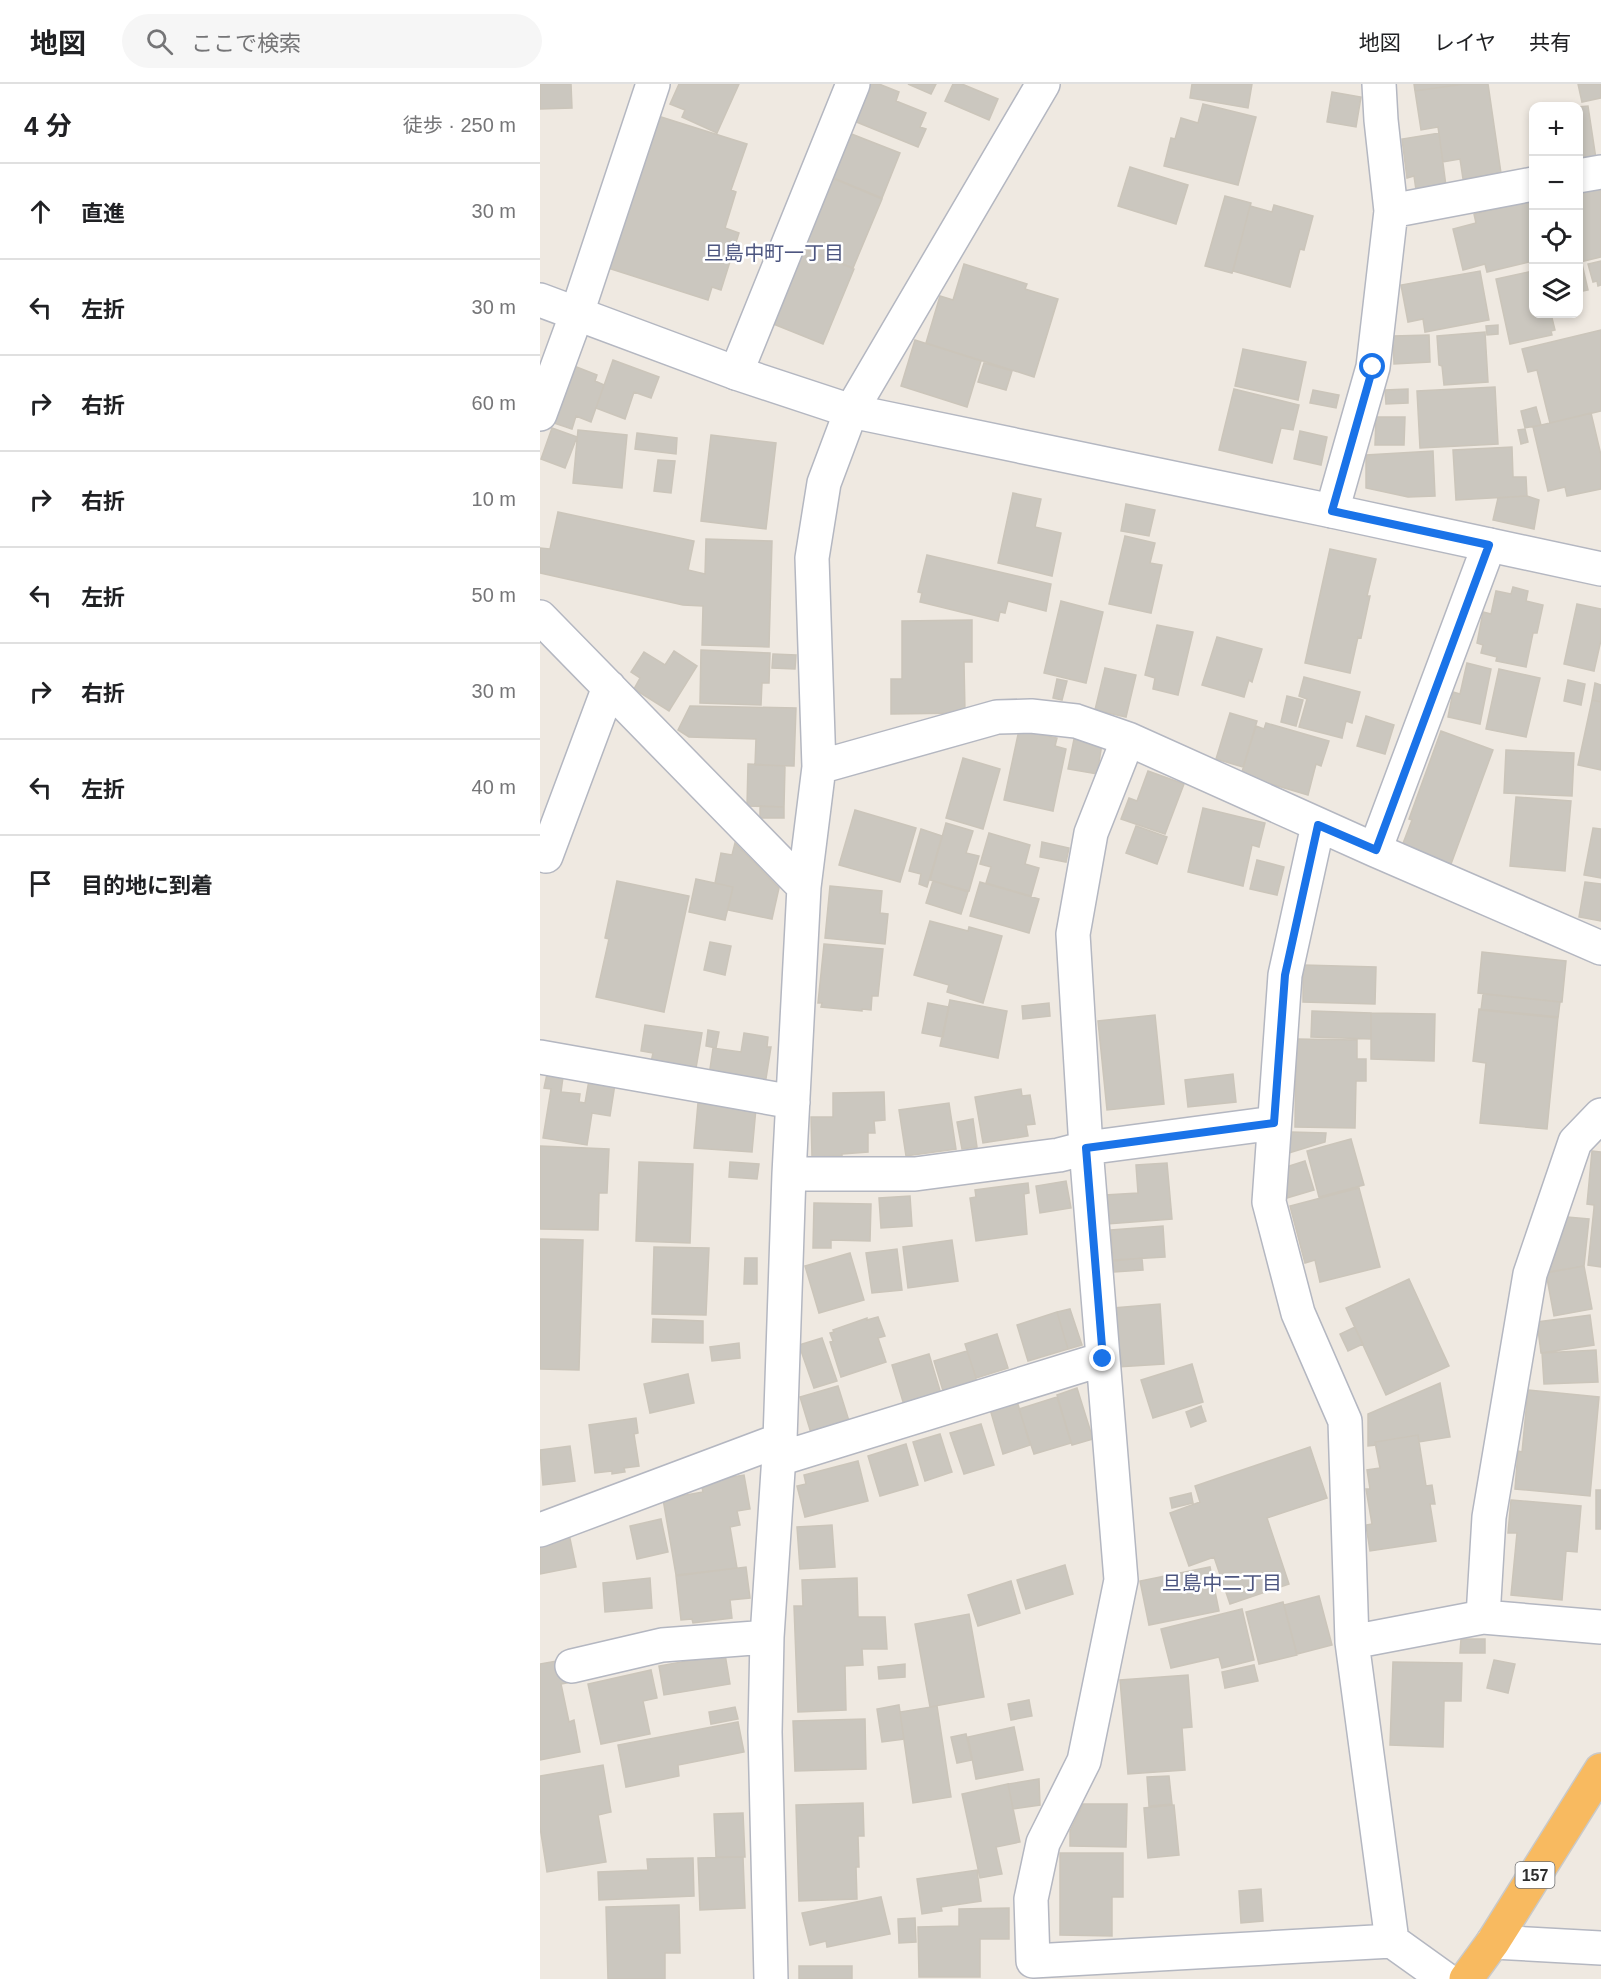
<!DOCTYPE html>
<html lang="ja">
<meta charset="utf-8">
<style>
:root{--surface:#fff;--page:#f6f6f6;--text:#202124;--muted:#757577;--line:#e0e0e0}
body{margin:0;font-family:Helvetica,"Noto Sans JP",sans-serif;background:var(--page);color:var(--text)}
.controls{position:absolute;right:18px;top:18px;display:grid;overflow:hidden;border-radius:12px;box-shadow:0 3px 9px #0003}
.controls button{width:54px;height:54px;display:grid;place-items:center;padding:0;border:0;border-bottom:2px solid var(--line);background:var(--surface);color:var(--text);font:30px sans-serif}
.stop{position:absolute;width:18px;height:18px;margin:-14px;border:4px solid #1a73e8;border-radius:50%;background:#fff}
.stop.end{background:#1a73e8;border-color:#fff;box-shadow:0 2px 6px #0008}
.list{margin:0;padding:0;list-style:none}
h2{display:flex;justify-content:space-between;align-items:center;height:78px;margin:0;padding:0 24px;font-size:26px}
h2 small{font-size:20px;font-weight:400;color:var(--muted)}
.list li{display:grid;grid-template-columns:39px 1fr auto;gap:18px;align-items:center;box-sizing:border-box;height:96px;padding:0 24px;border-top:2px solid var(--line)}
.list b{display:block;font-size:22px;white-space:nowrap}
.list em{font-size:20px;font-style:normal;color:var(--muted)}
.icon{flex:none;width:33px;height:33px;fill:none;stroke:currentColor;stroke-width:2;stroke-linecap:round;stroke-linejoin:round}
.map{position:relative;flex:none;width:1061px;height:1895px;overflow:hidden}
header{display:flex;align-items:center;gap:36px;box-sizing:border-box;height:84px;padding:0 30px;background:var(--surface);border-bottom:2px solid var(--line)}
header strong{font-size:28px}
nav{display:flex;gap:33px;margin-inline-start:auto;font-size:21px}
.search{width:420px;height:54px;background:var(--page);display:flex;align-items:center;gap:15px;box-sizing:border-box;padding:0 21px;border-radius:33px;color:var(--muted);font-size:22px}
main{display:flex}
aside{flex:1;background:var(--surface)}
.map>svg:first-child{display:block}
</style>
<header>
<strong>地図</strong>
<div class="search"><svg class="icon" aria-label="search" viewBox="0 0 24 24"><circle cx="10" cy="10" r="6"/><path d="M15 15l6 6"/></svg>ここで検索</div>
<nav><a>地図</a><a>レイヤ</a><a>共有</a></nav>
</header>
<main>
<aside>
<h2>4 分<small>徒歩 · 250 m</small></h2>
<ul class="list">
<li><svg class="icon" aria-label="ahead" viewBox="0 0 24 24"><path d="M12 20V5M6 11l6-6 6 6"/></svg><div><b>直進</b></div><em>30 m</em></li>
<li><svg class="icon" aria-label="left" viewBox="0 0 24 24"><path d="M17 20v-9H6M10 6l-5 5 5 5"/></svg><div><b>左折</b></div><em>30 m</em></li>
<li><svg class="icon" aria-label="right" viewBox="0 0 24 24"><path d="M7 20v-9h11M14 6l5 5-5 5"/></svg><div><b>右折</b></div><em>60 m</em></li>
<li><svg class="icon" aria-label="right" viewBox="0 0 24 24"><path d="M7 20v-9h11M14 6l5 5-5 5"/></svg><div><b>右折</b></div><em>10 m</em></li>
<li><svg class="icon" aria-label="left" viewBox="0 0 24 24"><path d="M17 20v-9H6M10 6l-5 5 5 5"/></svg><div><b>左折</b></div><em>50 m</em></li>
<li><svg class="icon" aria-label="right" viewBox="0 0 24 24"><path d="M7 20v-9h11M14 6l5 5-5 5"/></svg><div><b>右折</b></div><em>30 m</em></li>
<li><svg class="icon" aria-label="left" viewBox="0 0 24 24"><path d="M17 20v-9H6M10 6l-5 5 5 5"/></svg><div><b>左折</b></div><em>40 m</em></li>
<li><svg class="icon" aria-label="arrive" viewBox="0 0 24 24"><path d="M6 21V4h12l-3 4 3 4H6"/></svg><div><b>目的地に到着</b></div></li>
</ul>
</aside>
<div class="map">
<svg width="1061" height="1895" viewBox="0 0 1061 1895">
<rect width="100%" height="100%" fill="#efe9e1"/>
<path fill="#cbc7bf" stroke="#cbc5ba" stroke-width="1.5" d="M0,0h31l1,24 -32,1z
M139,0h60l-22,49 -35,-16 3,-7 -15,-6z
M329,0h10l20,8 -3,9 30,12 -6,14 6,2 -8,18 -64,-26z
M368,0h28l-5,10z
M413,0h9l36,15 -9,21 -44,-19z
M652,0h60l-4,24 -58,-10z
M874,0h50l-49,7z
M924,0h24l13,89 -38,6 -3,-20 -17,3 -5,-35 -17,3 -6,-39z
M1038,0h23v14l-19,4z
M792,8l29,5 -5,30 -29,-5z
M663,20l53,13 -18,68 -74,-19 7,-28 4,1 6,-21 17,5z
M1048,22l8,53 -15,3 -3,-14v-41z
M118,32l89,28 -16,46 5,2 -11,36 14,5 -18,57 -9,-3 -4,13 -100,-32z
M309,49l51,20 -18,45 -51,-21z
M899,49l7,53 -30,4 -2,-14 -7,2 -5,-39z
M590,83l58,18 -12,39 -58,-18z
M290,93l52,22 -29,69 -51,-20z
M1054,103l1,3 6,-1v68l-21,5 -2,-71z
M685,112l26,7 -19,70 -27,-7z
M993,116v61l-46,11 -2,-8 -22,6 -10,-41 23,-6 -2,-9z
M734,121l39,11 -9,34 -4,-1 -10,38 -57,-16 17,-65 22,6z
M262,164l52,21 -31,75 -52,-21z
M1061,177v24l-3,1 -1,-5 -4,1 -5,-18z
M424,180l63,20 -2,5 33,10 -24,78 -108,-34 14,-47 13,4z
M1042,180l6,26 -10,2v-27z
M940,187l9,49 -64,12 -2,-13 -15,3 -7,-37z
M993,187v43h18l4,16 -4,1 1,4 -42,9 -14,-65z
M958,241v9l-11,1 -1,-9z
M1061,246v81l-51,12 -13,-53 -9,2 -6,-23z
M945,248l3,50 -44,3 -2,-19 -3,-1 -2,-29z
M889,251l1,27 -36,2 -1,-28z
M375,256l66,21 -14,46 -66,-21z
M703,265l63,13 -8,38 -63,-14z
M73,276l46,17 -8,21 -17,-6 -9,27 -29,-11z
M444,279l28,8 -6,19 -28,-8z
M34,282l23,9 -2,6 9,4 -13,37 -15,-6 -4,13 -18,-6z
M955,303l3,57 -78,4 -3,-57z
M694,305l65,16 -6,25 -12,-2 -9,35 -53,-13z
M868,305v14l-22,1 -1,-14z
M773,306l26,5 -3,13 -26,-5z
M996,323l5,18 -16,3 -4,-17z
M1051,329l10,42v34l-34,7 -2,-9 -17,4 -15,-64z
M836,333h29l-1,28h-29z
M12,344l25,9 -12,31 -24,-9z
M985,345l3,13 -7,2 -3,-14z
M38,346l49,5 -5,53 -49,-5z
M760,347l27,6 -6,28 -27,-6z
M97,349l40,5 -1,16 -41,-5z
M171,351l65,8 -10,86 -65,-8z
M972,363l1,30h13l1,19 -71,4 -3,-50z
M893,367l2,45 -27,1 -42,-9v-33z
M118,376l17,1 -4,32 -17,-2z
M473,409l28,6 -6,28 26,6 -9,43 -54,-13z
M987,412l12,4 -5,29 -41,-9 5,-22z
M586,420l29,6 -6,26 -28,-5z
M18,428l136,29 -6,29 17,4 1,-35 66,2 -3,106 -67,-2 1,-39 -20,-1 -143,-32v-25l10,1z
M585,452l30,7 -5,20 12,2 -11,48 -42,-9z
M790,465l46,10 -9,37h3l-9,42 -3,-1 -8,36 -45,-10z
M387,471l124,29 -5,27 -38,-10 -3,12 -5,-1 -2,9 -78,-19 2,-9 -4,-1z
M973,503l15,4 -2,10 17,4 -6,28h-4l-7,34 -30,-6 1,-4 -16,-4 2,-8 -6,-2 6,-31 8,2 5,-23 15,3z
M521,517l42,11 -17,71 -42,-10z
M1037,520l24,5v31l-7,31 -30,-7z
M432,536v42h-8l1,51 -74,1v-35h11v-58z
M617,541l36,7 -15,63 -25,-6 2,-11 -10,-3z
M677,553l45,12 -10,33 -3,-2 -5,17 -42,-12z
M161,566l69,3 -1,30h-7l-1,22 -61,-2z
M134,567l23,15 -28,45 -35,-22 6,-11 -9,-6 13,-20 21,13z
M233,570l23,1 -1,14 -23,-1z
M927,579l24,6 -11,55 -32,-7 5,-25 7,2z
M565,584l31,7 -10,42 -31,-7z
M959,585l41,9 -14,59 -40,-8z
M764,593l56,15 -8,31 -6,-2 -4,17 -43,-11 8,-28 -8,-3z
M517,595l10,2 -5,19 -9,-2z
M1028,596l17,4 -4,21 -17,-4z
M1055,599l6,2v17l-9,-2z
M747,612l16,4 -7,26 -15,-4z
M1052,616l9,2v68l-23,-5z
M150,622l106,2 -2,58 -39,-1 1,-26 -67,-2 -11,-7z
M690,629l27,8 -14,46 -27,-8z
M826,632l28,9 -9,29 -28,-8z
M726,639l63,18 -8,25 -5,-2 -8,31 -67,-20 15,-49 8,3z
M479,646l38,8 -2,8 11,3 -13,62 -49,-11z
M901,647l52,19 -42,114 -49,-18 10,-26 -3,-1z
M534,655l28,5 -5,30 -29,-5z
M966,666l68,3 -2,43 -68,-3z
M423,674l37,11 -17,60 -37,-11z
M208,680l37,2 -1,41 -37,-1z
M608,687l36,13 -19,50 -44,-15 8,-21 8,3z
M976,713l55,4 -6,70 -55,-5z
M220,722l24,1v11h-24z
M663,724l62,15 -6,24 -7,-2 -9,41 -55,-14z
M315,726l61,18 -16,54 -61,-17z
M406,739l27,8 -7,22 13,3 -10,35 -39,-11z
M596,742l31,11 -10,27 -31,-11z
M1053,744l8,1v49l-17,-3z
M381,745l21,7 -15,51 -8,-3 2,-10 -12,-3z
M449,749l41,12 -5,19 14,4 -8,28 -45,-13 5,-16 -11,-3z
M502,758l27,6 -3,14 -26,-5z
M195,759l44,45 -7,31 -44,-9 5,-23 -18,-4 6,-30 11,2z
M717,776l27,7 -7,28 -27,-6z
M156,795l37,8 -8,33 -36,-8z
M77,797l72,15 -25,116 -68,-15 13,-58 -4,-1z
M393,797l35,11 -7,22 -35,-11z
M440,798l59,17 -10,34 -59,-17z
M1045,798l16,2v37l-22,-4z
M290,802l52,5 -2,22 8,1 -3,30 -60,-6z
M390,837l38,10 1,-4 33,9 -19,67 -36,-11 2,-7 -35,-10z
M170,858l21,4 -6,29 -21,-5z
M284,860l59,5 -5,47h-6l-1,14 -9,-1v2l-41,-4 1,-4h-4z
M942,868l84,9 -4,41 -84,-9z
M763,881l73,2 -1,37 -72,-2z
M943,910l77,8 -2,16 -77,-8z
M410,916l57,11 -9,47 -58,-12z
M388,919l21,4 -6,30 -21,-4z
M509,919l1,13 -27,3 -1,-13z
M939,925l79,8 -11,112 -67,-6 6,-60 -13,-2z
M772,927l59,2v26l-60,-2z
M831,929l64,1 -1,47 -63,-2z
M615,931l9,89 -57,6 -9,-89z
M105,941l57,8 -7,41 -45,-7 3,-14 -12,-2z
M168,946l11,2 -3,16 -10,-2z
M204,949l24,4 -1,10h4l-6,38 -56,-9 4,-28 28,4z
M756,955l61,1v19h9v22h-10l-1,47 -60,-1z
M7,990l16,3 -2,15 19,2 -1,8 6,1 4,-23 26,4 -5,32 -18,-3 -5,32 -44,-7 8,-49 -7,-1z
M693,990l3,28 -48,5 -3,-27z
M481,1005l1,7 8,-1 5,29 -9,1 2,11 -45,7 -8,-46z
M344,1008l1,28 -11,1 1,12h-7v19l-26,2v2l-30,1 -1,-40h22v-24z
M158,1019l58,5 -4,44 -58,-4z
M409,1019l7,46 -50,7 -7,-46z
M433,1035l4,28 -15,2 -5,-27z
M751,1048l35,1 -1,9 -36,11z
M811,1055l13,46 -45,12 -12,-46z
M0,1062l69,3 -2,44h-8l-1,37 -58,-1z
M1052,1067l9,1v115l-13,-2 6,-57v-3l-7,-1z
M765,1077l9,29 -27,8 -1,-31z
M99,1078l54,2 -3,79 -54,-2z
M190,1078l29,2 -2,15 -28,-2z
M627,1079l5,56 -65,5 -2,-29 33,-2 -2,-28z
M526,1097l5,27 -31,5 -4,-27z
M488,1099l1,10 -5,1 3,40 -51,7 -6,-43 6,-1 -1,-7z
M819,1104l21,79 -60,15 -5,-22 -10,3 -15,-57z
M370,1112l2,30 -31,2 -2,-30z
M274,1119l57,1 -1,37 -39,-1v8h-18z
M1027,1133l22,2 -5,47 -35,6z
M623,1142l2,31 -52,3 -2,-30z
M0,1155l43,1 -4,130 -39,-1z
M412,1156l6,41 -50,7 -5,-41z
M114,1163l55,1 -3,67 -54,-1z
M357,1165l5,41 -30,3 -6,-40z
M310,1169l14,47 -45,13 -14,-47z
M205,1174h12v26h-13z
M602,1174l1,12 -29,2 -1,-11z
M1044,1182l8,43 -38,7 -8,-43z
M869,1195l40,87 -63,29 -40,-87z
M620,1220l4,60 -47,3 -4,-59z
M530,1225l12,36 -14,4 -11,-37z
M517,1228l11,37 -40,12 -11,-36z
M1050,1231l4,30 -53,8 -4,-31z
M338,1233l7,19 -7,2 8,24 -45,15 -11,-35 3,-1 -3,-8 4,-1 -1,-2 34,-12v2z
M113,1235l50,2v22l-51,-1z
M815,1243l8,17 -15,7 -8,-17z
M457,1250l11,34 -32,10 -11,-34z
M282,1254l15,43 -23,7 -15,-43z
M199,1259l1,15 -28,3 -2,-14z
M1056,1266l2,32 -54,2 -2,-31z
M427,1267l11,32 -34,11 -10,-33z
M389,1270l12,40 -37,11 -12,-40z
M652,1280l11,38 -50,16 -12,-38z
M148,1290l6,29 -44,10 -6,-29z
M900,1299l10,54 -31,5 -1,-7 -43,7 1,3 -8,1v-32z
M298,1302l11,35 -38,12 -11,-36z
M537,1304l16,51 -21,6 -15,-50z
M988,1306l71,7 -9,99 -75,-7 3,-38 4,1z
M517,1313l14,46 -37,11 -15,-45z
M477,1317l13,44 -27,9 -13,-45z
M661,1322l5,15 -15,6 -5,-15z
M96,1334l2,15 -4,1 5,32 -15,2 1,4 -13,2v-3l-17,2 -6,-48z
M441,1340l13,41 -30,9 -14,-41z
M400,1350l12,38 -27,9 -12,-39z
M878,1351l8,51 6,-1 3,19h-5l6,37 -66,10 -4,-26 6,-1 -6,-35h4l-3,-19 13,-2 -5,-26z
M366,1360l12,41 -38,11 -12,-40z
M30,1362l5,35 -32,4 -3,-35z
M770,1363l17,51 -60,20 22,66 -59,20 -16,-47 -25,9 -19,-53 30,-11 -5,-16z
M318,1377l10,40 -63,16 -8,-31 9,-2 -2,-9z
M204,1391l6,34 -13,2 3,14 -10,2 7,41 -61,7 -13,-76 40,-7 -2,-10z
M1056,1406h5v39h-5z
M651,1409l2,10 -21,5 -2,-10z
M971,1416l70,6 -4,46 -11,-1 -4,49 -51,-5 6,-62h-9z
M121,1435l7,33 -31,7 -7,-33z
M292,1441l3,42 -35,2 -3,-42z
M29,1450l7,33 -36,7v-34z
M525,1481l8,29 -47,15 -9,-29z
M206,1483l4,31 -20,2 2,18 -39,5 -1,-4 -11,1 -5,-44z
M670,1483l9,44 -70,14 -9,-44z
M110,1494l2,30 -47,4 -2,-29z
M317,1494l1,39h27l2,32h-25l1,16 -18,1 1,44 -48,2 -4,-106h9l-1,-26z
M471,1497l9,32 -42,13 -10,-31z
M779,1512l13,49 -35,9 -13,-49z
M743,1518l14,53 -38,9 -13,-52z
M702,1525l12,51 -32,8 -3,-11 -48,11 -10,-39z
M429,1530l15,83 -54,10 -15,-83z
M921,1555h24v14h-25z
M185,1570l5,30 -66,11 -5,-29z
M22,1576l5,23 -6,1 8,38 5,-2 6,32 -40,8v-96z
M954,1576l21,4 -7,29 -21,-5z
M853,1578l69,1 -1,38h-17l-1,46 -53,-2z
M365,1580v13l-26,2 -1,-12z
M714,1581l4,16 -33,7 -3,-16z
M111,1586l6,28 -14,3 7,33 -49,10 -13,-60z
M648,1591l4,52 -10,1 3,42 -57,4 -8,-94z
M489,1616l3,16 -21,4 -3,-16z
M359,1621l5,34 -22,3 -5,-33z
M397,1622l14,91 -38,6 -13,-91z
M195,1623l3,12 -27,5 -2,-12z
M325,1635l1,50 -71,2 -2,-50z
M198,1638l6,30 -66,13 1,11 -53,11 -8,-42z
M474,1643l9,43 -47,9 -8,-42z
M426,1650l6,26 -15,3 -6,-26z
M63,1681l8,47 -13,3 8,47 -59,10 -7,-45v-51z
M629,1692l3,28 -23,2 -2,-29z
M499,1695l1,26 -27,4 -5,-25z
M468,1700l12,58 -24,5 6,27 -22,4 -18,-84z
M323,1719l1,33h-6l1,31h-3l1,32 -58,2 -3,-96z
M543,1720h44l-1,43 -56,-1v-15z
M634,1721l5,50 -31,3 -4,-50z
M203,1729l2,44h-29l-2,-43z
M520,1769h63v44h-11v39l-52,-1z
M203,1773l2,51 -45,2 -2,-52z
M153,1774l1,38 -95,4 -1,-28 50,-2 -1,-11z
M437,1786l4,31 -40,6 1,4 -20,3 -5,-35z
M721,1805l2,32 -22,2 -2,-32z
M341,1813l9,37 -63,13 -1,-6 -16,4 -8,-32z
M139,1821l1,48h-15v26h-57l-2,-72z
M469,1824v31h-29v38h-61l-1,-50 41,-1v-17z
M375,1834l1,24 -17,1 -1,-24z
M259,1882h53v13h-53z"/>
<g fill="none" stroke-linecap="round" stroke-linejoin="round">
<defs>
<path id="minor" d="M1038,92l23,-4
M851,127l142,-27
M196,289l117,-289
M0,330l37,-101 76,-229
M792,427l41,-144 18,-156 -10,-91 -2,-36
M0,533l264,270
M588,655l-37,94 -18,101 13,214 35,432 -37,181 -41,82 -12,56 2,62 359,-20 53,38
M279,683l178,-50 34,-1 45,5 52,18 247,111 226,98
M778,741l-33,150 -16,227 29,111 47,108 7,221 40,299
M835,766l114,-305
M0,770l6,2 63,-169
M0,973l253,45
M249,1090h126l144,-19 27,-7 188,-25
M239,1375l324,-100
M0,1446l240,-90
M943,1533l6,-100 41,-243 45,-132 26,-27
M812,1558l131,-25 118,10
M32,1582l90,-21 105,-8
M953,1858l108,6
M231,1895l-6,-247 2,-95 13,-197 9,-266 15,-287 15,-120 -7,-209 12,-75 27,-72 192,-327"/>
<path id="tertiary" d="M0,216l196,73 115,38 481,100 269,58"/>
<path id="trunk" d="M926,1895l27,-37 108,-172"/>
</defs>
<use href="#minor" stroke="#b4b7c1" stroke-width="36"/>
<use href="#tertiary" stroke="#b4b7c1" stroke-width="36"/>
<use href="#trunk" stroke="#c9c9c9" stroke-width="36"/>
<use href="#minor" stroke="#fff" stroke-width="33"/>
<use href="#tertiary" stroke="#fff" stroke-width="33"/>
<use href="#trunk" stroke="#f8ba60" stroke-width="33"/>
</g>
<g fill="none" stroke-linecap="round" stroke-linejoin="round">
<path stroke="#1a73e8" stroke-width="8" d="M563,1275l-17,-211 188,-25 11,-148 33,-150 58,25 113,-305 -157,-34 41,-144"/>
</g>
<g text-anchor="middle" stroke-width="5" stroke-linejoin="round" paint-order="stroke">
<rect fill="#fff" stroke="#6d6d6d" stroke-width="1.5" x="975.5" y="1778" width="39" height="26" rx="4.5"/>
<g font-size="16" font-weight="bold" fill="#2e2e2e">
<text x="995" y="1797">157</text>
</g>
<g font-size="20" fill="#4d5680" stroke="#fff">
<text x="234" y="176">旦島中町一丁目</text>
<text x="682" y="1506">旦島中二丁目</text>
</g>
</g>
</svg>
<div class="controls">
<button>+</button>
<button>−</button>
<button><svg class="icon" aria-label="locate" viewBox="0 0 24 24"><circle cx="12" cy="12" r="6"/><path d="M12 2v4M12 18v4M2 12h4M18 12h4"/></svg></button>
<button><svg class="icon" aria-label="layers" viewBox="0 0 24 24"><path d="M12 4l9 5-9 5-9-5zM3 14l9 5 9-5"/></svg></button>
</div>
<div class="stop" style="left:833px;top:283px"></div>
<div class="stop end" style="left:563px;top:1275px"></div>
</div>
</main>
